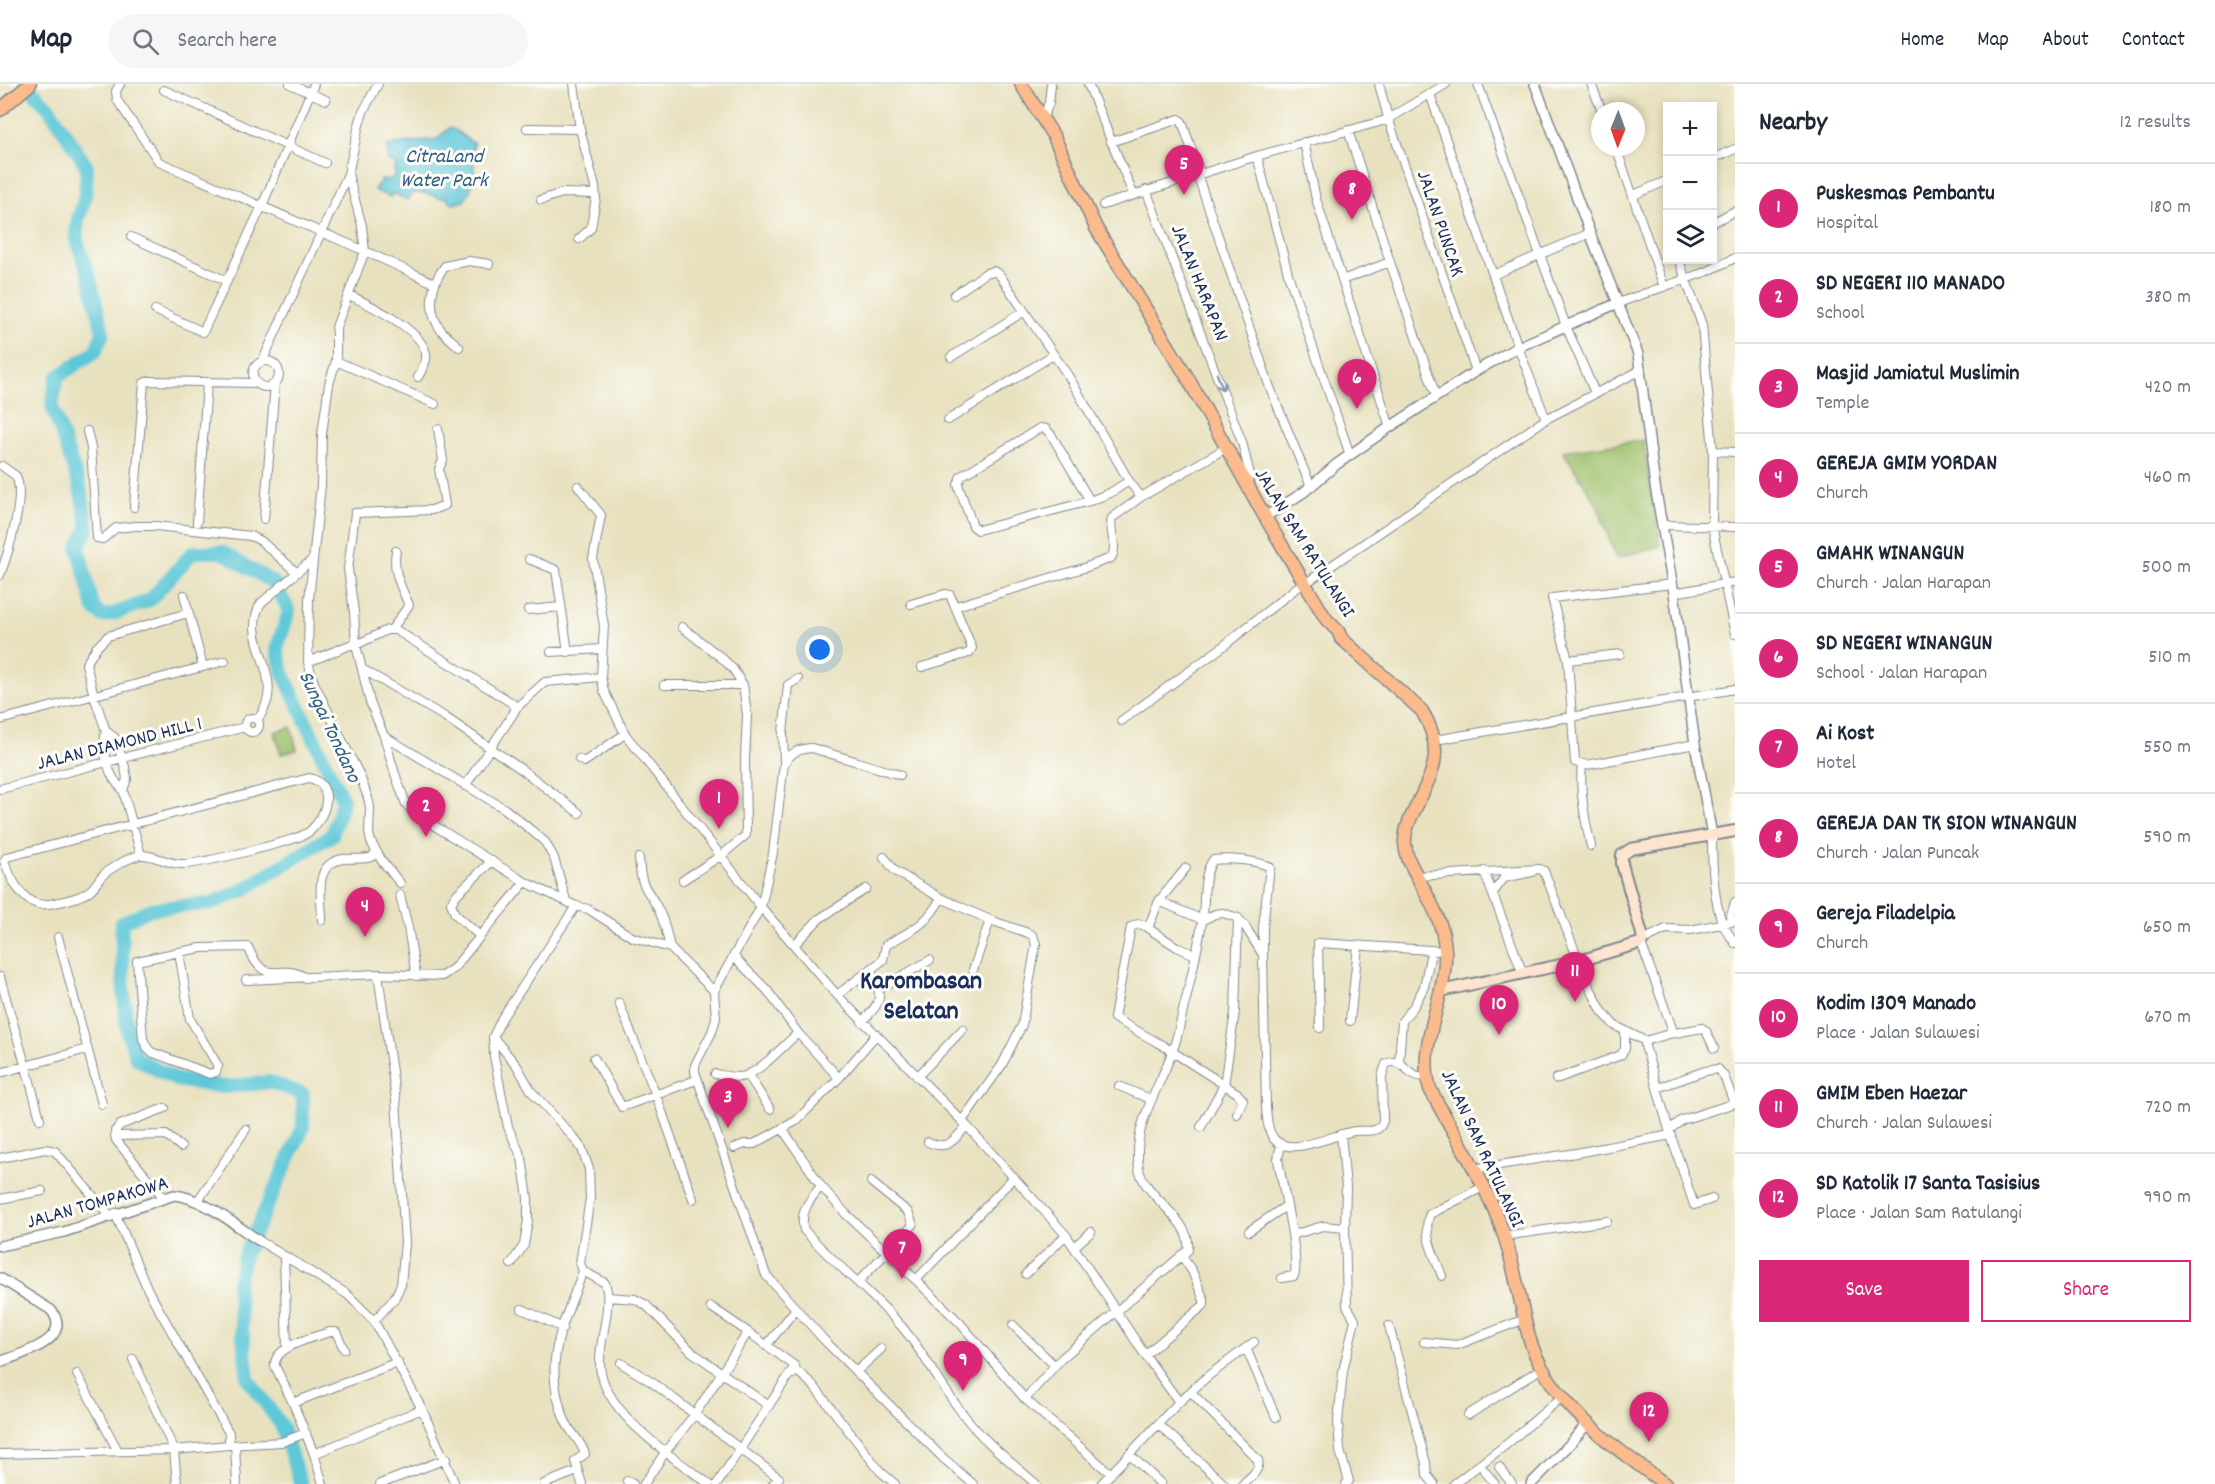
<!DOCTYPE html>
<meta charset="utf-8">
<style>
:root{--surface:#fff;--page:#f6f6f7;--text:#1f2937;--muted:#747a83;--line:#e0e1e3;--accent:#db2777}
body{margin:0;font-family:Dekko,sans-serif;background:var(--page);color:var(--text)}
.controls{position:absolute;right:18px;top:18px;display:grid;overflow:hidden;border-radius:0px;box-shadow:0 3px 9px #0003}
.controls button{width:54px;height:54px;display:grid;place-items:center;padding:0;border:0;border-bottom:2px solid var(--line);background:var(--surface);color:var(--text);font:30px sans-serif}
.compass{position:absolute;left:1591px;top:18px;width:54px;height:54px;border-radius:50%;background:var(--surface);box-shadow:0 3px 9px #0003;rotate:181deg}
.you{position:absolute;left:820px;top:566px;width:21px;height:21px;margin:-15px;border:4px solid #fff;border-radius:50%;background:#1a73e8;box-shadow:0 0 0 9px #1a73e833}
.badge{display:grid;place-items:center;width:39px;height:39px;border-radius:50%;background:var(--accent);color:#fff;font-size:20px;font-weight:700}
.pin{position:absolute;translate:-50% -50px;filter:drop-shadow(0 2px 3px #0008)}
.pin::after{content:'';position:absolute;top:32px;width:21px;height:18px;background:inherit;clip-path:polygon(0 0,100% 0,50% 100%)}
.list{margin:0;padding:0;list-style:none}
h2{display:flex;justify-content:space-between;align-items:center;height:78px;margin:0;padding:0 24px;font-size:26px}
h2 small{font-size:20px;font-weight:400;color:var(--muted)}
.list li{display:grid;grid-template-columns:39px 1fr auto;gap:18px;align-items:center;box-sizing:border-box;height:90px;padding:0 24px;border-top:2px solid var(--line)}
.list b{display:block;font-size:22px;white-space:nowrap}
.list p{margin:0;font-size:20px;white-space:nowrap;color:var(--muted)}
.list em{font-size:20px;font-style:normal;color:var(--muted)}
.actions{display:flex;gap:12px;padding:18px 24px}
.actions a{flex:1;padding:14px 0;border:2px solid var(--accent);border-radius:0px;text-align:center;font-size:21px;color:var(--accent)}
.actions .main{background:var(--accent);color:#fff}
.icon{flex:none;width:33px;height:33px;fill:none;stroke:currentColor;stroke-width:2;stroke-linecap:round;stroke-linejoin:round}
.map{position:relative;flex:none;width:1735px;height:1400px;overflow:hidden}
header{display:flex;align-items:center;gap:36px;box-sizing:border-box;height:84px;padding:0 30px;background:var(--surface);border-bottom:2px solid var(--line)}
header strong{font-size:28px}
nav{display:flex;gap:33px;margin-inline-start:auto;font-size:21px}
.search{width:420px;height:54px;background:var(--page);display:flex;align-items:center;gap:15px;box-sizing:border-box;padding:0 21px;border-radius:33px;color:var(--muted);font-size:22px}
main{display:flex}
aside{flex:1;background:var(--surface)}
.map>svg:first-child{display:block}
</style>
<header>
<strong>Map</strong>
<div class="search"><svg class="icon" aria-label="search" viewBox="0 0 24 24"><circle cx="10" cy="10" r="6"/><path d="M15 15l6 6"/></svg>Search here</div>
<nav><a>Home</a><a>Map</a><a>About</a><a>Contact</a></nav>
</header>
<main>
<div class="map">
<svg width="1735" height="1400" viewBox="0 0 1735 1400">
<rect width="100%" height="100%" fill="#fdfcf7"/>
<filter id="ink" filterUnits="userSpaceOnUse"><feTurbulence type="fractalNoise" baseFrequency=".0167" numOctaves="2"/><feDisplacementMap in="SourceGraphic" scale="12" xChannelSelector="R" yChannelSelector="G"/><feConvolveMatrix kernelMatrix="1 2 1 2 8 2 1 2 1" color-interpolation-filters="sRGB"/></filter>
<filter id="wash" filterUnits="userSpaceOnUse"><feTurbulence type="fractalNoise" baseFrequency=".008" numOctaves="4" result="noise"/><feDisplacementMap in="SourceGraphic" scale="24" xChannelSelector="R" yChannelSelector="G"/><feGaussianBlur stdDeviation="1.35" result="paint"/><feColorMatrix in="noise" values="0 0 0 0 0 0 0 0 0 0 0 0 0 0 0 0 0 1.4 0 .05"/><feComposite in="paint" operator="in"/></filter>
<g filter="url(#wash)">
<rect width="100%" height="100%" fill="#e8e1bf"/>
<path fill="#9dbf69" stroke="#5c7764" stroke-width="1.5" d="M1643,356l18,106 -45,12 -19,-54 -34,-53z
M291,643l6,23 -16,4 -6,-22z"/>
<path fill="#5ec8d8" stroke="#3c7c9b" stroke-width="1.5" d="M449,44c11,2 15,12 25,15 -3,10 -1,15 0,25 2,11 -4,24 -10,33l-11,3 -5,-4 -2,-4 -3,2 -20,-5h-10l-5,7 -15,-7 -3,4 -16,-7 7,-10 12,-1 3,-15 -8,-3v-16l49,-6z"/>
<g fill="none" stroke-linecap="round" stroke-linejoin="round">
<path stroke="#5ec8d8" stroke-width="14" d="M26,0l23,24 38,59 -2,31 -7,21 -2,20 13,36 14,58 -8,19 -38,25 -5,29 28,81 8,41 -10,19 16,62 9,7 13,-3 34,-13 43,-48h29l52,31 15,28 -12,37 6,25 60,127 -11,35 -89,55 -30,13 -62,6 -30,14 3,72 3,36 9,27 40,22 48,7 46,-5 33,12v34l-59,128 -7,30 11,93 33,46 20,59"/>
</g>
</g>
<g filter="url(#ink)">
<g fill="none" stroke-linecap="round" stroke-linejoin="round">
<defs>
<path id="minor" d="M120,0l-4,7 1,9 42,62 206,89 69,32
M290,0l36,16
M574,0l6,45 15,58 1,11 -5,30 -12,11
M1088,0l45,110
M1379,0l9,34 88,253
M1478,0l88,242 29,67
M1591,0l11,27
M164,6l161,73
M1430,10l88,253 28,72
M1043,34l6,-15 2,-19
M527,44l53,1
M1348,46l42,132 46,134
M1111,58l68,-23 3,3 18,51
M1304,58l12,57 74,228
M1616,63l48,140
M1257,72l32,121 61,178
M1712,75l23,-10
M348,90l14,52 3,25 -29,76v34l-7,23 -7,50 -1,51 -12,114 -1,63 6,21 46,93 8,22 2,9 -1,26 2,9 11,19 18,22
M1197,90l72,211 42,102
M1146,106l96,252 8,33 -4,9
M1634,111l34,-15
M541,116l21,-7 33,1
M1103,121l154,-49 129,-36 60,-36
M1712,139l23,-12
M131,153l96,44
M1679,176l23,65 11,126 -1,75 23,108
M1493,191l97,-42
M1342,196l48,-18
M349,211c19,9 81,38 77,64 -1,6 -5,13 -8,18
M954,211l32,-22 7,-2 6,3 70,103 60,104 12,16
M1618,219l90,-32 27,-13
M155,226l48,22 59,-126 52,-122
M459,263c-6,-6 -13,-11 -18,-17 -15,-19 -10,-47 4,-64l24,-5 20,3
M951,273l72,-45
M336,277l99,43
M253 290a13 13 0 1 1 26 0a13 13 0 1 1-26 0Z
M262,278l86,-188 11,-49 4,-13 15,-28
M948,336l105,-65
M438,345l5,31 -4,9 6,36 -13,5 -77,3 -7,56 6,43 2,33 14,57 14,34 11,38 11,30 8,9 111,69 51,24 12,3 44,28 38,11 44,43
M87,347l4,17 6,90 6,1 13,-11 20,-2h19l96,10 10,5 35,31
M1713,367l22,1
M578,402l23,29 -8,44 11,67 -3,51 3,14 21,43 136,173 76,88 130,131 99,109 79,120 34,47
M1090,417l-112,29 -5,-4 -15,-41 3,-9 79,-48 6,1 6,7 38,65 20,-8 19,-12
M134,423l10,-124 5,-2 108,2
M264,435l11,-136
M197,438l10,-138
M1662,441l73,2
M529,475l27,11 12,82
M0,491c8,-21 26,-79 16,-99l-14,-10
M1306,499l240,-164 95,-49
M1674,509l61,-11
M184,511l19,72
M911,520l34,-10 5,1 22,53 -3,5 -47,14
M956,522l131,-39 24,-9c8,-12 -3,-27 1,-40l29,-21 85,-49
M528,526l33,-3
M682,543l41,32 10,10 10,16 4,30 -2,44 1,76 -24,20 -39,25
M392,545l17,-24c-8,-18 -17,-34 -13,-54
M551,568l51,-3
M1620,570l-52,6 7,102 12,3 108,-21
M1568,576l-16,-62 120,-14
M308,578l42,-17h6l31,-15h9l116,73 4,5 -3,6 -48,72
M362,585l83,48 76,52 58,44
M664,601h79
M516,624l29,-26 56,-5
M245 641a7 7 0 1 1 14 0a7 7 0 1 1-14 0Z
M0,636l225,-59
M257,636c34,-42 -19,-77 4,-117l52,-44
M1121,637l100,-73 84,-67
M106,647c-5,19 2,46 17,59
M384,652l121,73 26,21 14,12 9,16 12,42
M1435,656l300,-51
M579,675l5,3 41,-28
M784,678l-1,-29 5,-48 10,-6
M1582,681c-3,26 3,56 9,81
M900,691l-88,-27c-14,1 -21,4 -28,16l-11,89 -12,54 -47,84 2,27 -4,14 -17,33v7l71,203 58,65 119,118 30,26
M309,694c10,2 15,7 17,18 1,13 -7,27 -17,36 -12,9 -112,33 -128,32 -13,0 -29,-10 -40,-9 -10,1 -34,15 -40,22 -4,5 -7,11 -12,14 -7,6 -17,8 -25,10 -9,2 -19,5 -27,3 -17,-5 -27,-28 -33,-43l3,-4z
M0,705l245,-62
M1712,751c0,26 1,63 10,87 3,8 9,15 13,21
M141,771l-18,-65 4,-11 -2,-12 -10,-29 -9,-7 -12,-35 -8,-32 10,-16 12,-12 80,-23
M884,773l11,14 46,27 49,22 38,13 5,3 3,8 -14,81 -20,40 -40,56
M639,774c2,30 5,25 18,49 7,12 10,27 13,41
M1484,787l39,103
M1417,792l122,-7 5,2 42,109 16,31 12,14 31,16
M1493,809l11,-15 28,-6
M400,811l8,32 8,49
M1159,817l44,19
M322,836c0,-23 -10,-56 21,-61 10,-1 20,1 29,-2l4,-5
M1203,836l12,-6 8,-1 15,5 7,8 18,29 3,153c1,9 1,20 6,28 14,25 63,-3 83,-5 12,-1 24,3 28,-10l-1,-45 4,-12c17,-9 22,16 40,12
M1729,838l6,-20
M1148,844l11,-27 27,-33
M480,852l-25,-22 -4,-11 6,-9 35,-33
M58,853l44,167
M1643,856l23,-11 25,1 44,-9
M1641,859l31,85 -3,6 -24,7v5l24,84 25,75 18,-6
M795,860l24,-25 47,-30
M179,868l-42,9 6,78 4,8 4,5 59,22 6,-2 2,-6 -28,-47 -11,-67 22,-4 47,-1c18,44 32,13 58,31
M1195,871l-18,-8 -34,-22 -5,-1 -7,3 -17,91 48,27 75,48 6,7 -6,14
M733,872l34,34 31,43 41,45
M973,886l17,-50
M0,893c13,48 28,94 40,142
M246,896l132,-6 64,2 12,-8 71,-86
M879,905l51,-29
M837,911l46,-35 3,-15c27,-16 39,-18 55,-47
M619,919l37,92 37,104
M1350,937l8,-74
M862,938c21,-22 21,-24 9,-52
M1320,944l-2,-85 128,8
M1669,950l33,-6 4,3 8,17
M493,953l24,29 15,26 42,46 8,11 7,20 1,29 -10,65 3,8 22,12 2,8c3,25 -8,49 -7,73 1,48 74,94 109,120
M594,974l28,49 74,-27
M1399,978l3,-41 12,-15 10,-19 7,-35
M0,989l87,-24
M715,990c9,1 21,5 30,2 17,-6 39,-31 53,-43
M748,991l22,34
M917,993l46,-48
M1556,995l65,-24 4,-6v-18
M1119,1002l31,13
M1657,1004l48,-17 13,-2 6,7 10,27
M1201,1043l23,-42 11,-73 3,-94
M782,1044l39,58 24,27 71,67
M1669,1046l13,-10 53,-17
M1341,1050l5,53 -1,41 2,78 8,14 -12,51 -5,51 2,29 9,30 -3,3
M115,1052l51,-1 15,12
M928,1058c21,9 25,-2 39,-16
M1281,1060l-3,15c3,21 23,103 16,117l-12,2
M734,1064l11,-4h9l42,-23 43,-43 37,-43
M0,1074l45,-9 10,2 55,65
M1473,1085l103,-16 95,-18
M1014,1093l-98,103 44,43 65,76 86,75
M821,1102c-11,13 -22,26 -17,44 31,35 68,62 98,97 23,27 39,60 61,87 20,27 48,48 73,70
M163,1113l-47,-57 -1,-9 5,-6 45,-17
M0,1115l42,-8
M197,1118l49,-73
M115,1129l33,77 81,143v12l-55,5 3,34
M1249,1147l37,-25
M1292,1151l31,-9 22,2
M1504,1152l103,-15
M258,1156l89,54 27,27 48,88 33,75
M1074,1163l17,-15
M284,1173l3,91
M511,1180l13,-19 4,-25v-22l-6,-40 -14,-31 -14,-71 -1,-19 9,-19 74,-112
M1026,1190l40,-39
M1442,1192c-6,-17 -21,-44 -12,-62l53,-27
M858,1198l55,-57 -5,-13 -37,-30
M608,1213l27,2 11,6 46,47 77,54
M711,1223l37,25
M522,1225l41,19
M374,1237l20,-22 7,-14 4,-42 -9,-143 -18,-126
M1013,1241l41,40
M1389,1242l37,137 1,12 7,9
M1424,1258l33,3 68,-26
M766,1262l29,-36
M1246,1264l30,69
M1145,1271l59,-50v-5l-12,-29 -11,-16
M621,1279l32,20 126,95 -6,6
M856,1288l25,-23
M77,1290l41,77
M793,1290l3,-4 17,15 67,86 15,13
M1192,1309l66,67c3,10 -8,17 -15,24
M1025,1315l36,-40 127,-109c5,-30 -44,-53 -49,-81 -7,-44 19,-77 33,-117 7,-17 9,-36 14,-53 6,-25 12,-51 16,-77 4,-19 -1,-45 11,-62 16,-2 43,0 57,7l-7,60v28
M293,1319l105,-41
M1468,1331l74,-47
M1158,1340l66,60
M229,1361l53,-3 24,-9
M235,1361l2,39
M0,1370l174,-4 -41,-91
M314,1370l-21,-51 -18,-37c-2,-20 40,-29 55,-34h6l8,17
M1129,1370l32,30
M1499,1383l13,17
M1484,1386l11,14
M627,1397l6,3
M323,1400l-9,-30 108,-45
M380,1400l66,-25
M544,1400l33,-13
M582,1400l-7,-23 10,-7c-4,-14 -16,-22 -21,-36 -23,-57 0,-94 19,-147
M644,1400l22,-33 29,-37 53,-82 47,34 -78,118
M1101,1400l78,-82 29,-26 46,-34
M1454,1400l53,-40 56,-48"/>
<path id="tertiary" d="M1535,0l55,149 48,121 17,132 19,107 21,151 17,91
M1265,433l39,-25 33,-28 53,-37 86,-56 42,-24 100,-44
M0,1162l64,-14 110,-37c28,2 61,30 84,45
M0,1194l51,32c24,30 -31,44 -51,52
M1531,1400l38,-39 18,-21"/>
<path id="secondary" d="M1441,907l138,-30 61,-18 3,-3 -1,-6 -20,-70v-9l9,-6 104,-18"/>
<path id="trunk" d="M1021,0l33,53 42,91 90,147 79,142 61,102 12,12 3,7 81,73c24,41 11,60 -7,98 -6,11 -11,23 -10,35 1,14 7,23 13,34 12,23 26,45 27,72 3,47 -29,92 -15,139 25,48 57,95 74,146 11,33 16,68 25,102 18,64 85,110 136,147
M0,26l30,-26"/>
</defs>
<use href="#minor" stroke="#82888e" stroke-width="10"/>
<use href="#tertiary" stroke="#82888e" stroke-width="12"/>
<use href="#secondary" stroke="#82888e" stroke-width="14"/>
<use href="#trunk" stroke="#82888e" stroke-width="15"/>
<use href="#minor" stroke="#fff" stroke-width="8"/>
<use href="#tertiary" stroke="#fff" stroke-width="9"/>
<use href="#secondary" stroke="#fde4d1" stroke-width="10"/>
<use href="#trunk" stroke="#fbbb8d" stroke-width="12"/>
</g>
<defs><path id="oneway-shaft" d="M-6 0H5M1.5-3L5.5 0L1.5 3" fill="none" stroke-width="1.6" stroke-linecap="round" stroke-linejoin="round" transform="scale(1.5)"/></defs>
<use stroke="#8d97ae" href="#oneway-shaft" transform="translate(1220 298) rotate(70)"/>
</g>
<g text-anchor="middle" stroke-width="6" stroke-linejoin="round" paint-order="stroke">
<g font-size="20" fill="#1b2f5e" stroke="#fdfcf7">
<text transform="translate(1442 139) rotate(71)" y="7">JALAN PUNCAK</text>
<text transform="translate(1201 198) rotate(68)" y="7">JALAN HARAPAN</text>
<text transform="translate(1306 458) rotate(58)" y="7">JALAN SAM RATULANGI</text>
<text transform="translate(119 658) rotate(-14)" y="7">JALAN DIAMOND HILL 1</text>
<text transform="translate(1484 1064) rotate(65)" y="7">JALAN SAM RATULANGI</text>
<text transform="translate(97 1117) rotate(-16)" y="7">JALAN TOMPAKOWA</text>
</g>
<g font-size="21" font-style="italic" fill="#2f5d83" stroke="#fdfcf7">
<text x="444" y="78">CitraLand<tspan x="444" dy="24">Water Park</tspan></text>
<text transform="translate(331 642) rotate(65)" y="7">Sungai Tondano</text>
</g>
<g font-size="26" font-weight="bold" fill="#1b2f5e" stroke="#fdfcf7">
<text x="921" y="904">Karombasan<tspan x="921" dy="30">Selatan</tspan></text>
</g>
</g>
</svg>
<div class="controls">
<button>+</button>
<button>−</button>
<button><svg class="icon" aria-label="layers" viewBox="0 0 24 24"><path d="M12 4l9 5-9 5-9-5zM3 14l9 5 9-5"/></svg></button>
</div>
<svg class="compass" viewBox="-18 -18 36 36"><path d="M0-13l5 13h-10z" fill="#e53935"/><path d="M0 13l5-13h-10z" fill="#747a83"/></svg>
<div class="you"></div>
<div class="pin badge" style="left:719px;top:745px">1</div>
<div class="pin badge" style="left:426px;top:753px">2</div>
<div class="pin badge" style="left:728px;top:1044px">3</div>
<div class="pin badge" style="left:365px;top:853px">4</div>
<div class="pin badge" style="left:1184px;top:111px">5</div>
<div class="pin badge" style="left:1357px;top:325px">6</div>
<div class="pin badge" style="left:902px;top:1195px">7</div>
<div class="pin badge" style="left:1352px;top:136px">8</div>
<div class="pin badge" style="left:963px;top:1307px">9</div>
<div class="pin badge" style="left:1499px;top:951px">10</div>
<div class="pin badge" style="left:1575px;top:918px">11</div>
<div class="pin badge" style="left:1649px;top:1358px">12</div>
</div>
<aside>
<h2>Nearby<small>12 results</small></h2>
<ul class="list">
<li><span class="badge">1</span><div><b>Puskesmas Pembantu</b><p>Hospital</p></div><em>180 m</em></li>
<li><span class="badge">2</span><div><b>SD NEGERI 110 MANADO</b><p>School</p></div><em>380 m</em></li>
<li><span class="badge">3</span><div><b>Masjid Jamiatul Muslimin</b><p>Temple</p></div><em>420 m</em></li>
<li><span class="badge">4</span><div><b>GEREJA GMIM YORDAN</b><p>Church</p></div><em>460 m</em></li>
<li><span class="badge">5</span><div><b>GMAHK WINANGUN</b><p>Church · Jalan Harapan</p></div><em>500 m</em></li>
<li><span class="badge">6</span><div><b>SD NEGERI WINANGUN</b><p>School · Jalan Harapan</p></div><em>510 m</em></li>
<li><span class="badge">7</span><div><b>Ai Kost</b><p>Hotel</p></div><em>550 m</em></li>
<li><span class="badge">8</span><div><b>GEREJA DAN TK SION WINANGUN</b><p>Church · Jalan Puncak</p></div><em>590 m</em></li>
<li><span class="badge">9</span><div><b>Gereja Filadelpia</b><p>Church</p></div><em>650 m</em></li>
<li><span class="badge">10</span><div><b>Kodim 1309 Manado</b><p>Place · Jalan Sulawesi</p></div><em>670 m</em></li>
<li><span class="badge">11</span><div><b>GMIM Eben Haezar</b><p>Church · Jalan Sulawesi</p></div><em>720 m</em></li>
<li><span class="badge">12</span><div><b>SD Katolik 17 Santa Tasisius</b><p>Place · Jalan Sam Ratulangi</p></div><em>990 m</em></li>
</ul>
<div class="actions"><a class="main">Save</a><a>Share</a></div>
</aside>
</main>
